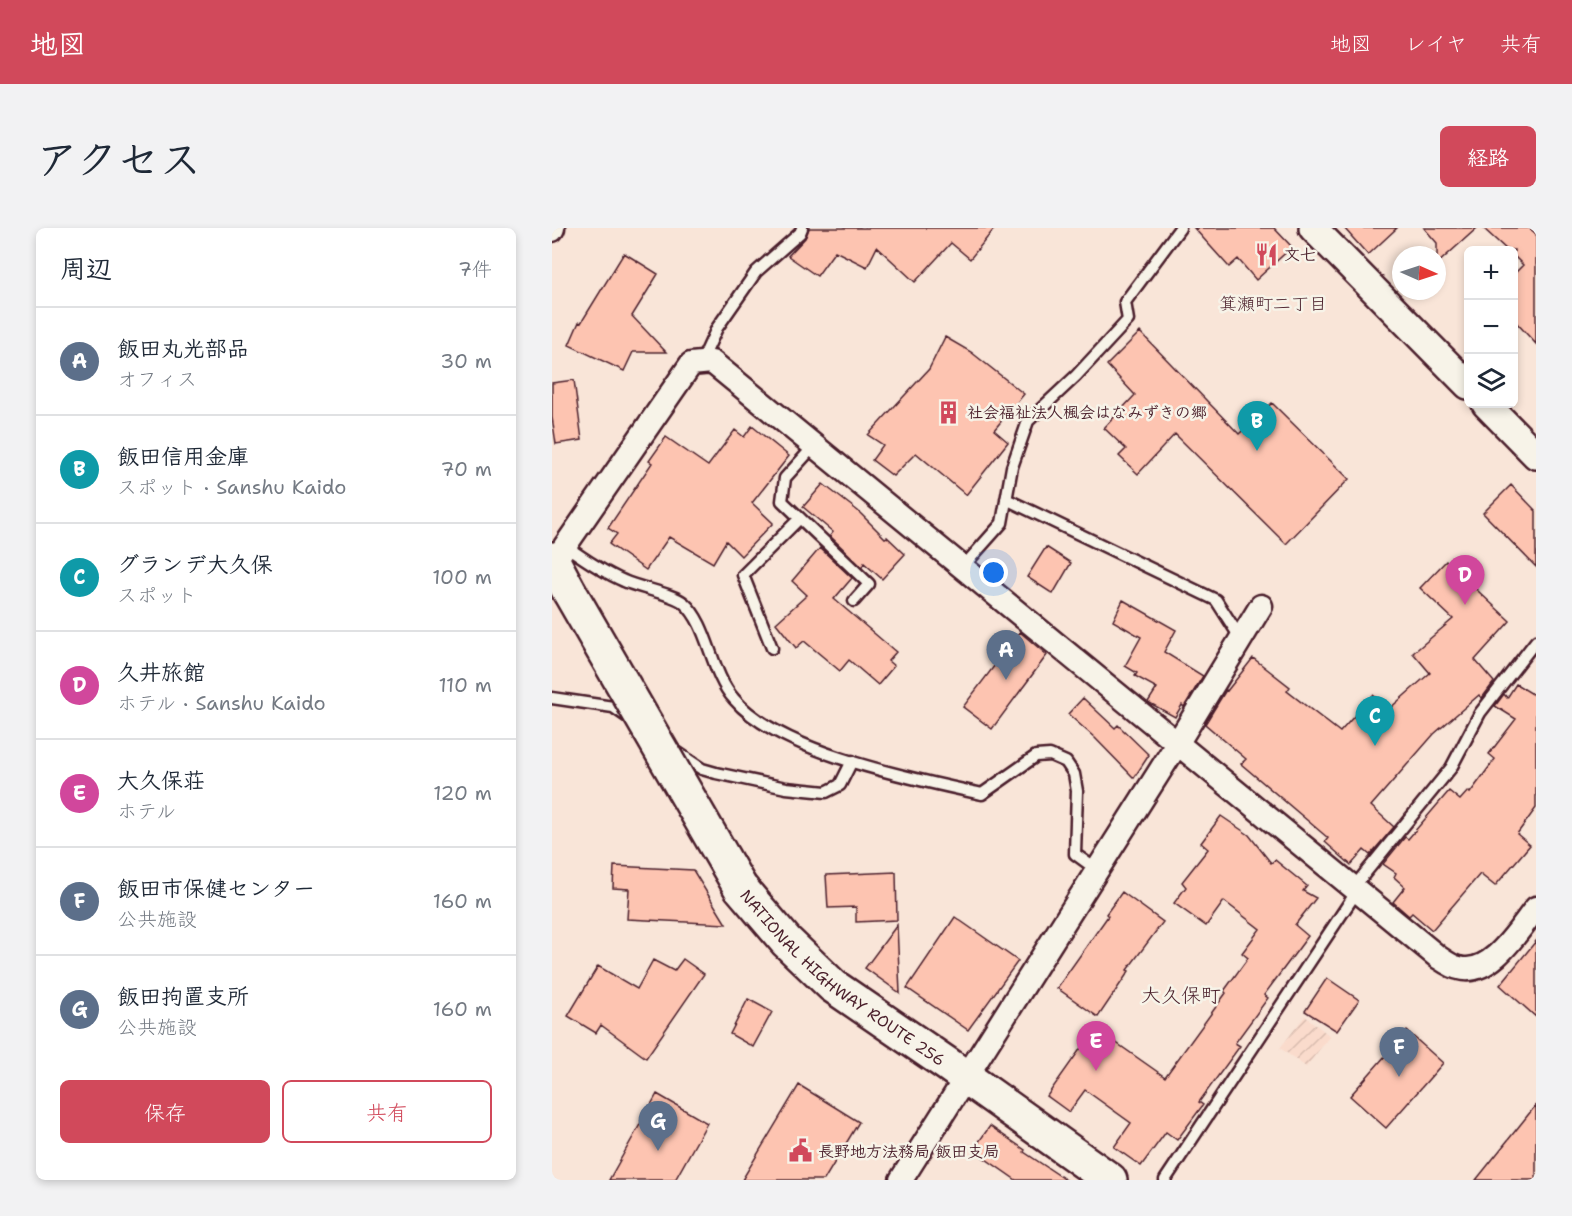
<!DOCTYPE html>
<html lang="ja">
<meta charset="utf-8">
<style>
:root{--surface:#fff;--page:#f2f2f3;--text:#1f2937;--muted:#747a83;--line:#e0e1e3;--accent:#d1495b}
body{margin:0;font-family:"Shantell Sans","Klee One",sans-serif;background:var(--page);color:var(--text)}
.controls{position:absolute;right:18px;top:18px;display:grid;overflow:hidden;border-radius:9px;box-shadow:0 3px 9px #0003}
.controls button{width:54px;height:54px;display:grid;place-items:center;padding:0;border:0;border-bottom:2px solid var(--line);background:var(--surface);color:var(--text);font:30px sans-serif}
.compass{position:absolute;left:840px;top:18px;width:54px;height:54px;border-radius:50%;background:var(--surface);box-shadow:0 3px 9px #0003;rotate:93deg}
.you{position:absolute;left:442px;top:345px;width:21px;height:21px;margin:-15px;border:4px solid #fff;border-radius:50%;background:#1a73e8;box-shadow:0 0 0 9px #1a73e833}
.badge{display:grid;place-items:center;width:39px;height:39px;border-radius:50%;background:var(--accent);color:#fff;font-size:20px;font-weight:700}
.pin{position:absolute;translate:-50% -50px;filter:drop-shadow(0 2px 3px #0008)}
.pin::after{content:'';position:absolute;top:32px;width:21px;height:18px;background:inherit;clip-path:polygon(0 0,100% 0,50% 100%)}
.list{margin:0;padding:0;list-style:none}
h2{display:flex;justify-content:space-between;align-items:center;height:78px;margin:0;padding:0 24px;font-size:26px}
h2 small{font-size:20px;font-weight:400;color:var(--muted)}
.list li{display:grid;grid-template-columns:39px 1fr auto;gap:18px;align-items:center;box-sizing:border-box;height:108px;padding:0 24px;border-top:2px solid var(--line)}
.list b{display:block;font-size:22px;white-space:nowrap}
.list p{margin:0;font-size:20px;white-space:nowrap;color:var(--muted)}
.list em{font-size:20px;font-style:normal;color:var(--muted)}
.actions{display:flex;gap:12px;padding:18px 24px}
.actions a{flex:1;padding:14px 0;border:2px solid var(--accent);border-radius:9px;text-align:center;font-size:21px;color:var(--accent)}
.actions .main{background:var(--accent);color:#fff}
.icon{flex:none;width:33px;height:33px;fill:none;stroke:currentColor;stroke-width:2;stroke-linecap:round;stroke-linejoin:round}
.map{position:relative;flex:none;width:984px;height:952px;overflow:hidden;border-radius:9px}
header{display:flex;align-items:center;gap:36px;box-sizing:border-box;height:84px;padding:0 30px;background:var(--accent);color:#fff}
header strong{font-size:28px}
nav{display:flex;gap:33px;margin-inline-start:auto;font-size:21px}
.intro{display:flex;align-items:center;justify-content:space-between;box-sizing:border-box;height:144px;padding:0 36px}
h1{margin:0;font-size:42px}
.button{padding:15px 27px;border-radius:9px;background:var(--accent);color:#fff;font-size:21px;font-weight:700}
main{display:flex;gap:36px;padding:0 36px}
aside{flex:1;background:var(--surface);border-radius:9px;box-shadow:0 3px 9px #0003}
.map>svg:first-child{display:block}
</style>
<header>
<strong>地図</strong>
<nav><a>地図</a><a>レイヤ</a><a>共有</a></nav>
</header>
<div class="intro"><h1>アクセス</h1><a class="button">経路</a></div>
<main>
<aside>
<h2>周辺<small>7件</small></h2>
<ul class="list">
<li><span class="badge" style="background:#5c6f8a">A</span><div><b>飯田丸光部品</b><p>オフィス</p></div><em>30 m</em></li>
<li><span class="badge" style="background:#0f9aa8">B</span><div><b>飯田信用金庫</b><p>スポット · Sanshu Kaido</p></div><em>70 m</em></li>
<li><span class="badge" style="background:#0f9aa8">C</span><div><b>グランデ大久保</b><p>スポット</p></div><em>100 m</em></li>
<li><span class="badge" style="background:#d1479c">D</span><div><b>久井旅館</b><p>ホテル · Sanshu Kaido</p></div><em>110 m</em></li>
<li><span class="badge" style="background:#d1479c">E</span><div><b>大久保荘</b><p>ホテル</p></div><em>120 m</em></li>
<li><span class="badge" style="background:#5c6f8a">F</span><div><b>飯田市保健センター</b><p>公共施設</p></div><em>160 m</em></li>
<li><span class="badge" style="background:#5c6f8a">G</span><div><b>飯田拘置支所</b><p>公共施設</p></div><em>160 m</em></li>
</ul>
<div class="actions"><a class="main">保存</a><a>共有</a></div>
</aside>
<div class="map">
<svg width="984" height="952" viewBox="0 0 984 952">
<defs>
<pattern id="industrial-furrows" width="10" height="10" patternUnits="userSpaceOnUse" patternTransform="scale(1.5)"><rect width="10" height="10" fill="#fadbcc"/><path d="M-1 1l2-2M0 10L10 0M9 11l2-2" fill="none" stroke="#d8bcaf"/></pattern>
</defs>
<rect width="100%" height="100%" fill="#f9e5d8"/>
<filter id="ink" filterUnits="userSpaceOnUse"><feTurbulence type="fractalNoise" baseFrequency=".0167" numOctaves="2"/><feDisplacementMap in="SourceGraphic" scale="12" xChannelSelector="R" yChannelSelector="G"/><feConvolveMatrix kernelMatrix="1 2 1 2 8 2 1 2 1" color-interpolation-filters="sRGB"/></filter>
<g filter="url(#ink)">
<path fill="url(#industrial-furrows)" d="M753,788l25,20 -24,31 -26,-19z"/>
<path fill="#fdc4b1" stroke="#4a1f2b" stroke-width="1.5" d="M257,0h186l-25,31 -19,-16 -36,39 -38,-35 -10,20 -32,-16 -18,25 -29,-20 17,-18z
M642,0h80l18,19 -36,33 -18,-21 -9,8z
M792,0h53l-29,27z
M872,0h53l-40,36v-21z
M931,0h46l7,6v110l-22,-24v-46l9,-9 -9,-9v-6h-7z
M72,25l34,21 -26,42 34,36h-33l-9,19 -55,-26 10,-23 2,1z
M588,104l99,102 33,-31 77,76 -63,65 -111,-110 -37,40 -19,-18 7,-7 -22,-21 31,-33 -28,-30z
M393,109l26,15 53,42 -30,36 14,12 -42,53 -50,-42 -23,23 -21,-16 11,-15 -15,-10 61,-66z
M22,152l8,60 -26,4 -4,-27v-34z
M200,198l37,30 -37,47 21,20 -32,33 -15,-15 -13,22 -44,-26 -23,33 -37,-26 8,-10 -9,-6 44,-65 -3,-2 17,-24 42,29 27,-36 9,7z
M271,256l35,27 27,27 2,-1 18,17 -23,25 -18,-16 -2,4 -32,-31 3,-4 -30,-25z
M959,257l25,26v56l-53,-54z
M494,319l25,16 -18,31 -26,-17z
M268,320l32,30 -18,21 62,53 -8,9 6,5 -16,19 -29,-25 -9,11 -36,-30 -8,7 -20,-25 31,-28 -15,-14z
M894,333l64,60 -35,39 19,22 -12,16 -3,-3 -45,39 -63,72 23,21 -24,28 -6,-5 -13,15 -26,-23 3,-4 -87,-74 5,-5 -41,-35 21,-34 1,1 26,-33 37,29 -3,4 53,41 33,-37 16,14 41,-36 -17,-20 40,-34 -33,-31z
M571,372l53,30 -12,22 39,24 -19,31 -2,-2 -7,12 -27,-15 9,-14 -22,-12 2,-3 -12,-7 16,-29 -28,-16z
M468,404l27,23 -55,74 -29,-22z
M964,456l18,11 2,-2v115l-19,26 13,11 -35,41 -15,-12 -48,56 -20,-17 -3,3 -16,-14 12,-15 -11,-10 2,-4 -13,-9 22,-27 3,2 41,-48 11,9 8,-9 2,2 25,-34 -6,-5 27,-35 -21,-13 9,-12 3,4z
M531,470l32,30 3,-3 31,30 -15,23 -39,-40 -27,-24z
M669,588l28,19 22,28 4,-3 32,26 -4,5 13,7 -21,27 13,11 -44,59 4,3 -33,45 5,3 -41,56 4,3 -26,35 -11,-8 -25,34 -27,-19 17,-24 -46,-33 -16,22 -22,-16 48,-68 70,49 61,-84 -2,-2 24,-33 -6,-5 18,-24 -36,-28 -18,25 -32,-23 12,-16 -4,-5 26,-33 -7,-6z
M62,638l79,4 33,54 -99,-5 2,-30 -16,-1z
M344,644l1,48 -41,2v-15l-28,1 -2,-33z
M570,664l41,30 -36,48 2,1 -31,46 -41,-29 51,-72 -2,-2z
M403,689l63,44 -50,69 -61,-42z
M345,697l3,68 -35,-25z
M984,713v76l-36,-32z
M131,731l21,15 -58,84 -45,-33 -5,8 -28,-17 30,-50 39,23 16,-29 21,11z
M775,750l32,22 -22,31 -32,-20z
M196,771l24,13 -19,35 -23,-13z
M855,803l36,32 -57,65 -36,-32z
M247,857l60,37 -35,58h-82z
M105,866l50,29 -32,57h-66z
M984,877v75h-60z
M438,898l35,24 -1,2 42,28h-50l-43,-30z"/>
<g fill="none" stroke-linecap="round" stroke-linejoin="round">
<defs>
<path id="service" d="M149,135l16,-35 39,-56 44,-39 2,-5
M263,217l-30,33 -3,23 87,83 -15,17
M454,271l210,101 25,39
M14,318c18,13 37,26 58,35 15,7 50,13 60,22 25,22 26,69 50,96 46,54 180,80 248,95l54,-38 14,-1 16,7 8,12 3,17 -2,63 22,16
M410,340l40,-45 10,-56 16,-46 48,-45 52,-56 -3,-18 55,-74
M220,420l-29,-73 57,-57
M0,470l61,9 16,11
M119,520l31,21 14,4 70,15 40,4 14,-7 12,-24
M801,660l98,-120 29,-55 56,-72
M613,952l192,-289"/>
<path id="minor" d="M0,2l1,-2
M2,334l137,-198 21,-2 726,595c6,4 14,10 21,11 32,9 60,-39 77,-60
M349,952l276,-436 84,-138"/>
<path id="tertiary" d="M761,0l155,157
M934,176l50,51"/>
<g id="trunk">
<path d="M0,331l17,32"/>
<path id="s1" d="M188,659l46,54 47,45 114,78 163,116"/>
</g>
</defs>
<use href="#service" stroke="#4a1f2b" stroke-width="15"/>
<use href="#minor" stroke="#4a1f2b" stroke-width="27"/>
<use href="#tertiary" stroke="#4a1f2b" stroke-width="32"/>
<use href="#trunk" stroke="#4a1f2b" stroke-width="38"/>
<use href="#service" stroke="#f7f3e8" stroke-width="10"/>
<use href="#minor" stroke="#f7f3e8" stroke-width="22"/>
<use href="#tertiary" stroke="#f7f3e8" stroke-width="27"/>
<use href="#trunk" stroke="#f7f3e8" stroke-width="33"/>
<defs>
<path id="trunk-bridge" d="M17,363l171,296"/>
</defs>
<use href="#trunk-bridge" stroke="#4a1f2b" stroke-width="38" stroke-linecap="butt"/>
<use href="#trunk-bridge" stroke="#f7f3e8" stroke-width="33"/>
</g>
</g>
<defs>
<symbol id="restaurant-bare" viewBox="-9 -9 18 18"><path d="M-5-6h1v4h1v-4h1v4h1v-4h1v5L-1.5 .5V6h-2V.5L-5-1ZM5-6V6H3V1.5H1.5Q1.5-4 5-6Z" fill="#d1495b" stroke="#f7f3e8" stroke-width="2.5" paint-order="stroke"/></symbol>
<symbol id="building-bare" viewBox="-9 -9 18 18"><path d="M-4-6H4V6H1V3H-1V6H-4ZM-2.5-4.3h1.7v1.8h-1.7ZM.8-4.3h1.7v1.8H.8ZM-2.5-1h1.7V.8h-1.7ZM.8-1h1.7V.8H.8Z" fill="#d1495b" stroke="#f7f3e8" stroke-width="2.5" paint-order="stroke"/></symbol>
<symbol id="civic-bare" viewBox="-9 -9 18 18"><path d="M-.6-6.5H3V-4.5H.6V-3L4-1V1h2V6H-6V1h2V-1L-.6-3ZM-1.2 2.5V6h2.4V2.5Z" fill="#d1495b" stroke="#f7f3e8" stroke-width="2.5" paint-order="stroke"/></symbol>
</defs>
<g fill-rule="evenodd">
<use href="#restaurant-bare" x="698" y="10" width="33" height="33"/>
<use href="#building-bare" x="380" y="168" width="33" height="33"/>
<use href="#civic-bare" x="232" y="906" width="33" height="33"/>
</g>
<g text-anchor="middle" stroke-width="5" stroke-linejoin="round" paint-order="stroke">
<g font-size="16" font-weight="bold" fill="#4a1f2b" stroke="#f7f3e8" text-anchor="start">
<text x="732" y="32">文七</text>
<text x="415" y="190">社会福祉法人楓会はなみずきの郷</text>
<text x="266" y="929">長野地方法務局 飯田支局</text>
</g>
<g font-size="16" fill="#4a1f2b" stroke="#f7f3e8">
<text dy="6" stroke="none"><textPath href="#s1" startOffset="138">NATIONAL HIGHWAY ROUTE 256</textPath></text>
</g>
<g font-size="18" fill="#4a1f2b" stroke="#f7f3e8">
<text x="721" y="82">箕瀬町二丁目</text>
</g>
<g font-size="20" fill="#4a1f2b" stroke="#f7f3e8">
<text x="629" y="774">大久保町</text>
</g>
</g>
</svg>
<div class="controls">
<button>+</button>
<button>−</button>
<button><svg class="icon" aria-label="layers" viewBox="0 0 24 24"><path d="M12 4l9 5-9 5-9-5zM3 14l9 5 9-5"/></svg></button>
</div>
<svg class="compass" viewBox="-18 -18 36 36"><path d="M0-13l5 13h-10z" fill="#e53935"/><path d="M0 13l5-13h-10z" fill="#747a83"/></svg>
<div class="you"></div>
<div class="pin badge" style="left:454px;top:452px;background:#5c6f8a">A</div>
<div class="pin badge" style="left:705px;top:223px;background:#0f9aa8">B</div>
<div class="pin badge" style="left:823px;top:518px;background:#0f9aa8">C</div>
<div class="pin badge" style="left:913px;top:377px;background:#d1479c">D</div>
<div class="pin badge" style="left:544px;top:843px;background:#d1479c">E</div>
<div class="pin badge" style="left:847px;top:849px;background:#5c6f8a">F</div>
<div class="pin badge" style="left:106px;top:923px;background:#5c6f8a">G</div>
</div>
</main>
